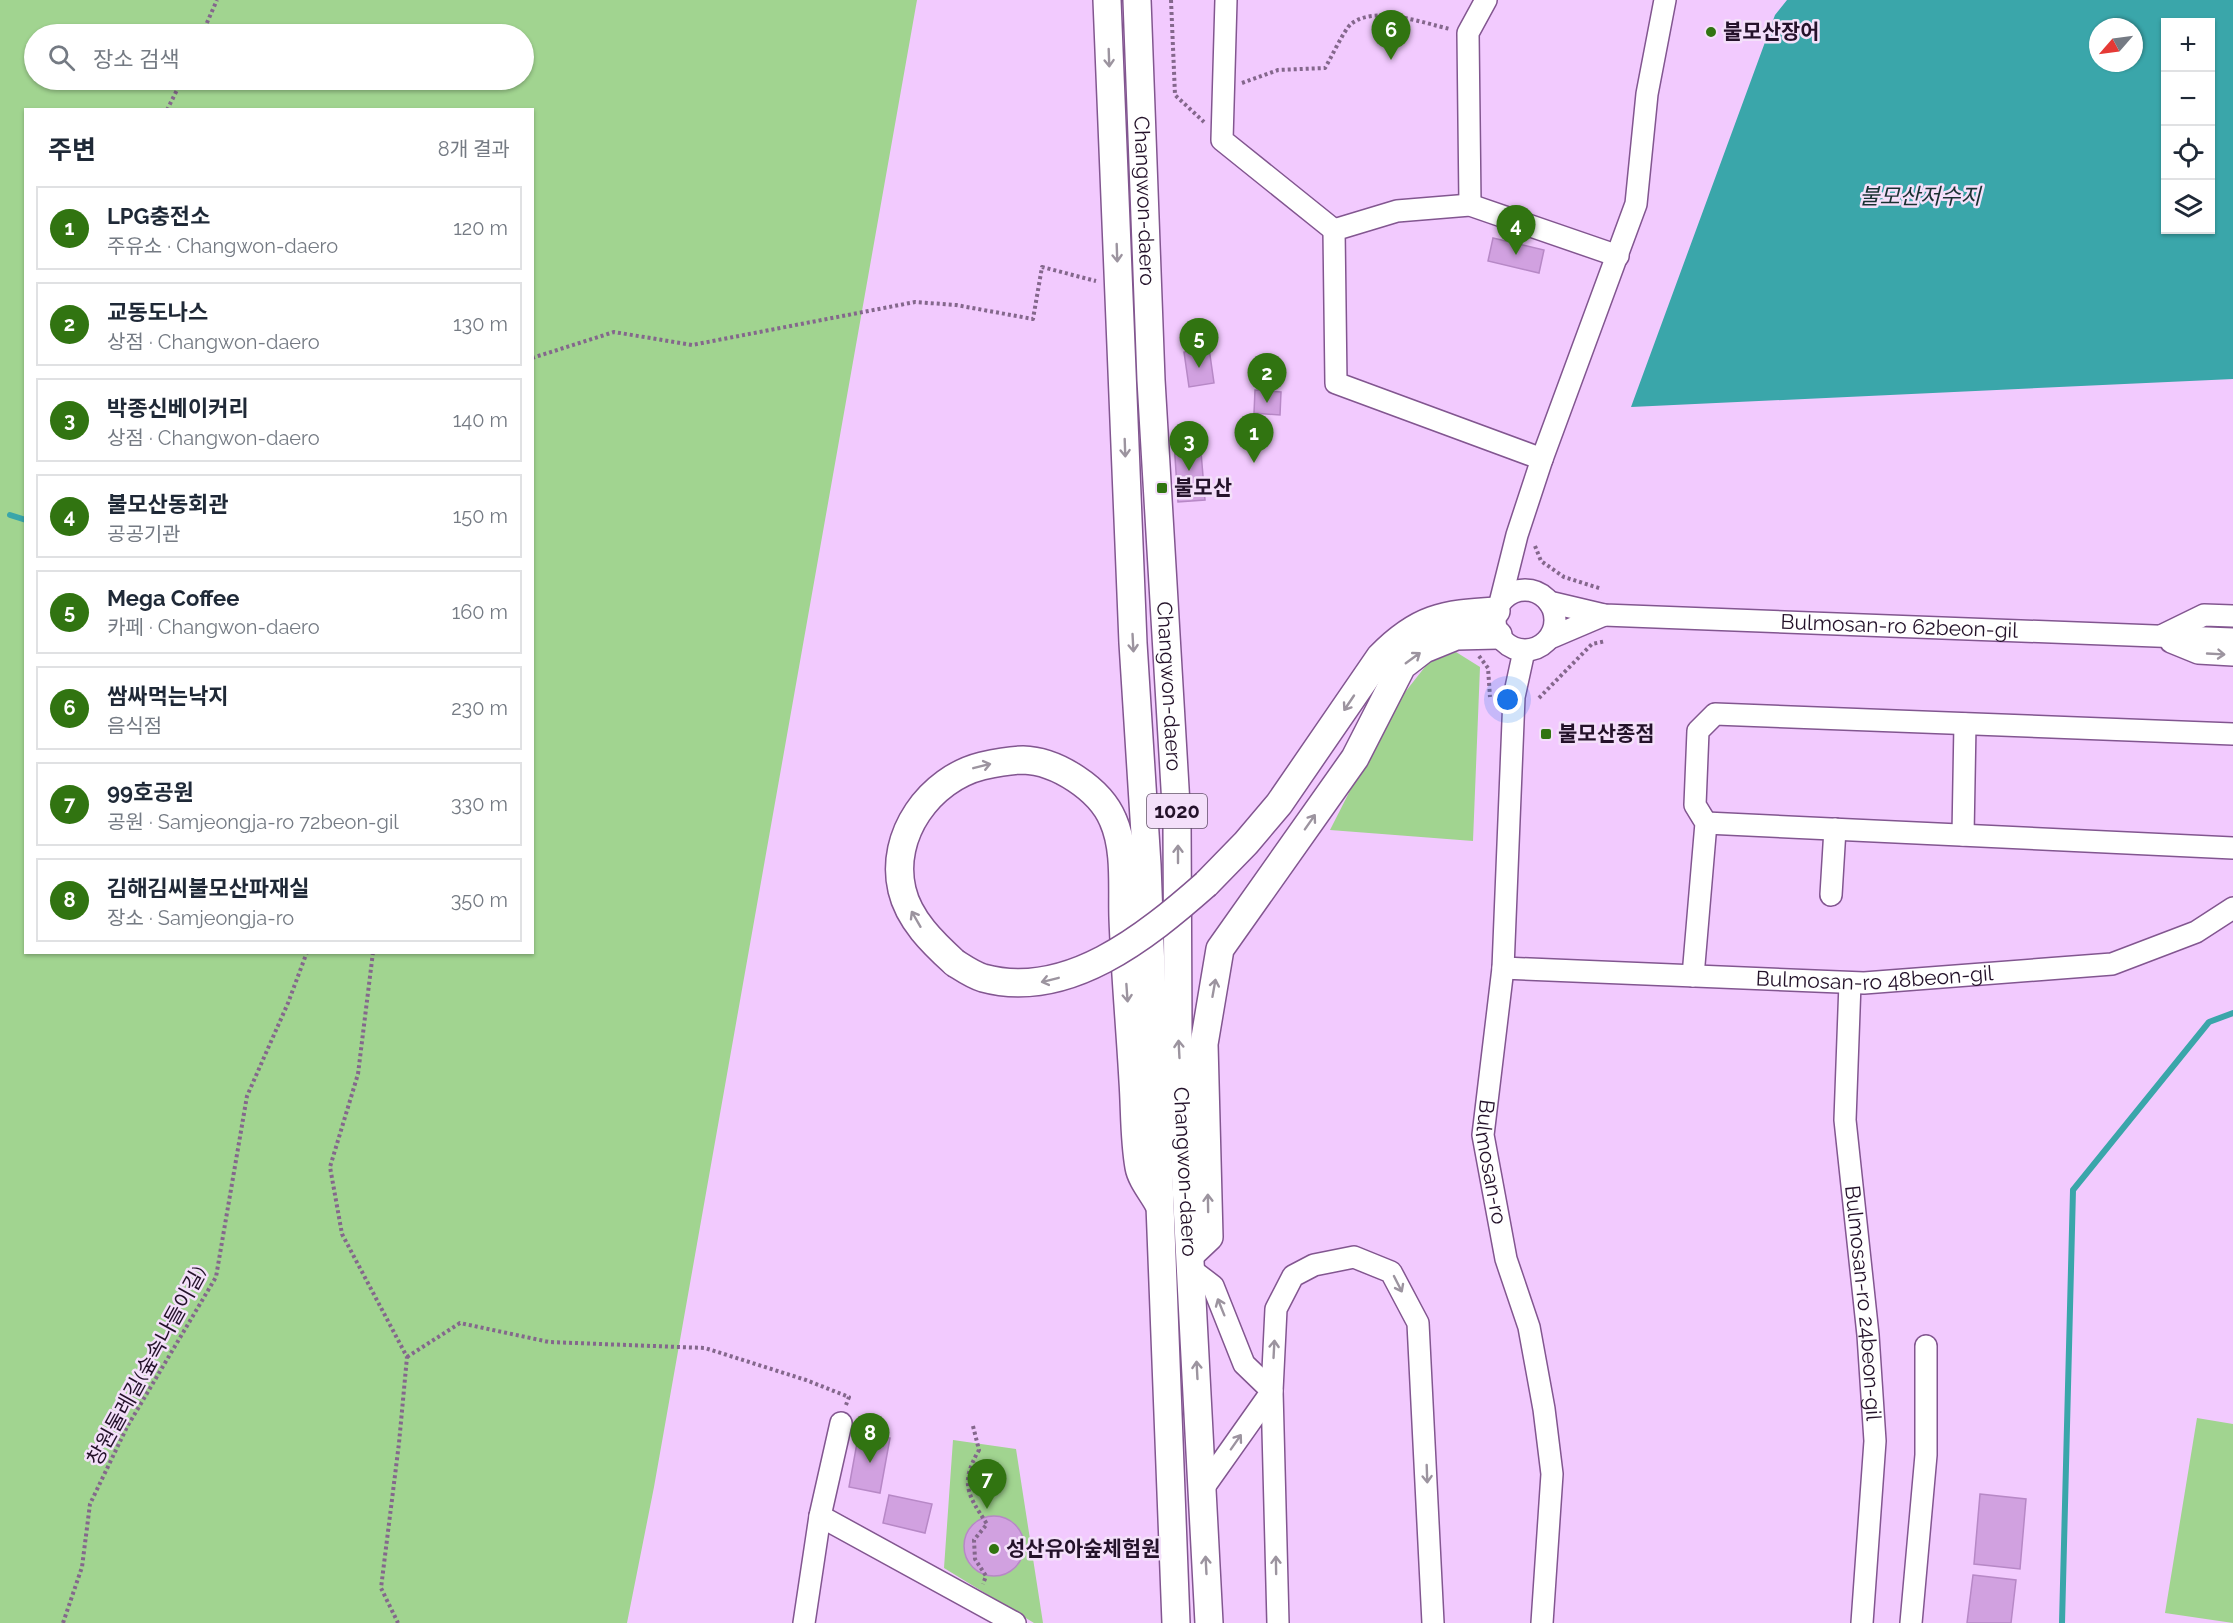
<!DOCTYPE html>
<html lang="ko">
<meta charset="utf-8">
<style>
:root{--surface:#fff;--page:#f2f2f3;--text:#1f2937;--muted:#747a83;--line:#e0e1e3;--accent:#317411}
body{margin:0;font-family:Raleway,"Noto Sans KR",sans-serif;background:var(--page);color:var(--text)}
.controls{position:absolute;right:18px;top:18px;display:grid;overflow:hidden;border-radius:0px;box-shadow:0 2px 4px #0004}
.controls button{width:54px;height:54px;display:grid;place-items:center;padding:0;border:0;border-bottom:2px solid var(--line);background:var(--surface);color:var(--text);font:30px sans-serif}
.compass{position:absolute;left:2089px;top:18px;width:54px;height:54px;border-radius:50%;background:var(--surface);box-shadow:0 2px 4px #0004;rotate:242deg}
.you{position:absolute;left:1508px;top:700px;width:21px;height:21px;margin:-15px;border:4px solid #fff;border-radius:50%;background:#1a73e8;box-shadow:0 0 0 9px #1a73e833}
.badge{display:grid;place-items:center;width:39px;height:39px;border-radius:50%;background:var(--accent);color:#fff;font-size:20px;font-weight:700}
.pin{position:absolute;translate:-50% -50px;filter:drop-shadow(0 2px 3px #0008)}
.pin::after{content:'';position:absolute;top:32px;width:21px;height:18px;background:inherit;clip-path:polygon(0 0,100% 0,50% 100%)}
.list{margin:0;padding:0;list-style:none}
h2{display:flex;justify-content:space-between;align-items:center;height:78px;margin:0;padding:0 24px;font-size:26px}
h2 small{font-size:20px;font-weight:400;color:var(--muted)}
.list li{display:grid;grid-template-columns:39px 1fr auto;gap:18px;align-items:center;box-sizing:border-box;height:84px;margin:0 12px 12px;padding:0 12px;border:2px solid var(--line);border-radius:0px}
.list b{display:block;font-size:22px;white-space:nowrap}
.list p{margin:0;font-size:20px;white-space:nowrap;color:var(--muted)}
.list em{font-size:20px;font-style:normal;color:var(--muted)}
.icon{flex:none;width:33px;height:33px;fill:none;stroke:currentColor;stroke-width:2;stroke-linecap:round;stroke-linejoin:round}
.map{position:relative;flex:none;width:2233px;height:1623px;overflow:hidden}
.search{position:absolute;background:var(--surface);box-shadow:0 2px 4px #0004;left:24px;top:24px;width:510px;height:66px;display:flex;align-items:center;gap:15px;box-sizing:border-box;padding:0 21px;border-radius:33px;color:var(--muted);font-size:22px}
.panel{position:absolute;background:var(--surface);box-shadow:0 2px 4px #0004;left:24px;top:108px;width:510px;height:846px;border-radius:0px}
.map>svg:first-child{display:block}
</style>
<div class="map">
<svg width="2233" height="1623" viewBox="0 0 2233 1623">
<rect width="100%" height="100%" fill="#f2cafe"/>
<path fill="#a1d490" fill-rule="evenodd" d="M0,0h917l-263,1487 -27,136h-627zM524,34v46h-490v-46zM26,110h506v842h-506z
M1456,652l24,15 -7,174 -143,-11 61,-120 37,-47z
M2197,1418l36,6v199l-68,-10z
M953,1440l63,9 27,174h-9l-90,-55z"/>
<path fill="#3aa6aa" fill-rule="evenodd" d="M1787,0h446v379l-602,28 144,-392zM2166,22h44v208h-44zM2098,27h36v36h-36z"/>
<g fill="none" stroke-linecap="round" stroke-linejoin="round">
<path stroke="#3aa6aa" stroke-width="6" d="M10,515l16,5
M2062,1623l11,-433 136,-168 24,-9"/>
</g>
<path fill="#d1a1e0" stroke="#b788c6" stroke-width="1.5" d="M1493,238l51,12 -5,23 -51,-12z
M1209,348l5,35 -25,4 -5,-35z
M1255,390l26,2 -1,23 -26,-2z
M1200,440l5,60 -27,2 -4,-60z
M859,1432l31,6 -10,55 -31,-6z
M1980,1494l46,5 -6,70 -46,-5z
M889,1495l43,9 -7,29 -42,-10z
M964 1546a30 30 0 1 1 60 0a30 30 0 1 1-60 0Z
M1973,1575l43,5 -5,43h-44z"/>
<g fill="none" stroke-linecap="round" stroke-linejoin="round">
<defs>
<g id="minor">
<path d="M1226,0l-4,140 112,90"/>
<path d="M1470,205l-2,-172 18,-33"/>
<path d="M1542,459l-206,-76 -2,-153 63,-19 73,-6 148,51"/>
<circle cx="1525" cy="620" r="30"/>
<path id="s1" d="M1549,602l55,13 629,24"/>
<path d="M1500,603l17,-68 25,-76 94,-255 11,-110 18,-94"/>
<path d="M2163,635l41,-20 29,1"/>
<path d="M1550,638l54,-23"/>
<path d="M2171,642l27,11 35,2"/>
<path id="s2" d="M1524,651l-10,46 -11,271 -20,167 23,124 23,68 15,82 8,65 -10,149"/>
<path d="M1706,823l527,25"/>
<path d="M1963,835l2,-111"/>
<path d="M1831,895l4,-66"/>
<path id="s3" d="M1503,968l361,15 248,-19 84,-32 37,-24"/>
<path d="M1693,976l13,-153 -11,-18 3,-74 17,-17 518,20"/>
<path id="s4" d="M1850,983l-5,137 23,215 7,106 -13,182"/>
<path d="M1192,1270l21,16 31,78 28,27 -70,99"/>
<path d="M820,1516l195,107"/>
<path d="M804,1623l16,-107 21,-93"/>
<path d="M1278,1623l-6,-232 4,-82 17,-33 21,-11 40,-8 37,15 27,51 15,300"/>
<path d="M1911,1623l15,-168v-109"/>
</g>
<g id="major">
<path d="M1107,0l26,643 14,222 29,758"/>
<path id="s5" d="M1137,0l14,380 26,442 1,211 31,590"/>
<path d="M1206,884l40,-41 33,-39 101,-147c38,-39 63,-43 116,-46"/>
<path d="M955,963c-22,-20 -46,-43 -53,-73 -13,-55 28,-111 80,-124 13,-3 27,-6 41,-6 34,1 77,29 90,60 13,29 9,67 10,98 2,55 7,109 10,163 2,28 1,58 6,86 2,12 13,25 19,36"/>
<path d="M1191,1254l18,-17 -5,-193 16,-95 135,-191 47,-92 22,-17 32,-13 42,-1"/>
</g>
</defs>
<use href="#minor" stroke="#825690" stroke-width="24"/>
<use href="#major" stroke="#825690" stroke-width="30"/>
<path stroke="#84678c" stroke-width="4" stroke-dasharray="3 3" stroke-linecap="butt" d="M1171,0l4,95 29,27
M202,34l15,-34
M1242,83l36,-13 47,-2c6,-10 19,-38 26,-44 24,-19 72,-1 99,5
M167,110l15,-30
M532,358l82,-26 78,13 223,-43 41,3 77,14 9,-52 54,14
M1535,546l6,15 23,16 38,12
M1479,656l9,12 2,29
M1539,698l53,-54 14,-3
M373,952l-15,122 -28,93 12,67 65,123 -8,86 -18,145 17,35
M407,1357l53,-34 89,19 156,6 101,32 43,17 -3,8
M973,1426l6,24c-19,33 -12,44 8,74l-13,16 1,19 11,17 -3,8
M63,1623l19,-56 8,-63 37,-77 89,-150 31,-181 41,-93 19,-51"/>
<use href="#minor" stroke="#fff" stroke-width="21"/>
<use href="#major" stroke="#fff" stroke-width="27"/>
<defs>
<path id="major-bridge" d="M955,963c8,5 18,12 28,15 84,23 163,-41 223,-94"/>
</defs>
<use href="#major-bridge" stroke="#825690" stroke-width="30" stroke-linecap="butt"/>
<use href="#major-bridge" stroke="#fff" stroke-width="27"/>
</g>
<defs><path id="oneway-shaft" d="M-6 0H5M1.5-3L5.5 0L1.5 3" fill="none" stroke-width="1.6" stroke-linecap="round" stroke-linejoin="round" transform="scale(1.5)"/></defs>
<g stroke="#9c949f">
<use href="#oneway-shaft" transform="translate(1109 58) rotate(88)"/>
<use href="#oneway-shaft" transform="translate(1117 253) rotate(88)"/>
<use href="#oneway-shaft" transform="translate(1125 448) rotate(88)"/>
<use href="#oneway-shaft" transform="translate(1133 643) rotate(87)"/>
<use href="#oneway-shaft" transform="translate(2216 654) rotate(3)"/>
<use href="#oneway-shaft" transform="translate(1413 658) rotate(-36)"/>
<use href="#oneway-shaft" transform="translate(1349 703) rotate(124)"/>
<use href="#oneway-shaft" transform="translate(982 766) rotate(-14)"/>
<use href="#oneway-shaft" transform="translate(1310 822) rotate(-55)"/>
<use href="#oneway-shaft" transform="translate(1178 854) rotate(-90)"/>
<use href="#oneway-shaft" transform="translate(916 919) rotate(-120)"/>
<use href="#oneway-shaft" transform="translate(1050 980) rotate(166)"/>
<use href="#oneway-shaft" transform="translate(1214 988) rotate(-80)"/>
<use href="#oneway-shaft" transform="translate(1127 993) rotate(86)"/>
<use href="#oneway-shaft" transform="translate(1179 1049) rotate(-93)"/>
<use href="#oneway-shaft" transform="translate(1208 1203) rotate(-91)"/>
<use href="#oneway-shaft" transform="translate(1398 1284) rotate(63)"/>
<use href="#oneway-shaft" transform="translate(1221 1307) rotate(-112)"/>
<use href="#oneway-shaft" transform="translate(1274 1349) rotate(-87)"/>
<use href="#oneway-shaft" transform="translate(1197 1370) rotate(-93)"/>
<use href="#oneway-shaft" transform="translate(1236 1442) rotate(-55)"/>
<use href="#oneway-shaft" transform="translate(1427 1474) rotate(88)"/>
<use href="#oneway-shaft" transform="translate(1206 1565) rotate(-93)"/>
<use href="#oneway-shaft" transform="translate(1276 1565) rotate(-91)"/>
</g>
<g fill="#317411" stroke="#f4e0fa" stroke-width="2">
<circle cx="1711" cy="32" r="6"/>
<rect x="1156" y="482" width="12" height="12" rx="3"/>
<rect x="1540" y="728" width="12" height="12" rx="3"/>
<circle cx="994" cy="1549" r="6"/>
</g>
<g text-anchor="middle" stroke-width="5" stroke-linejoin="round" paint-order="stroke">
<rect fill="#f4e0fa" stroke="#625068" stroke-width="1.5" x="1147" y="794" width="60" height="34" rx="4.5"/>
<g font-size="20" font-weight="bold" fill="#24122a">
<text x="1177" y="818">1020</text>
</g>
<g font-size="21" font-weight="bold" fill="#24122a" stroke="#f4e0fa" text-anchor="start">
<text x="1723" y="39">불모산장어</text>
<text x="1174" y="495">불모산</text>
<text x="1558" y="741">불모산종점</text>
<text x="1006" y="1556">성산유아숲체험원</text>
</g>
<g font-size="21" fill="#24122a" stroke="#f4e0fa">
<text dy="7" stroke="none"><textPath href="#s5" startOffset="201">Changwon-daero</textPath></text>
<text dy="7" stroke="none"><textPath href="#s1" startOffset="352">Bulmosan-ro 62beon-gil</textPath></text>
<text dy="7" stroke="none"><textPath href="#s5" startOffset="687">Changwon-daero</textPath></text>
<text dy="7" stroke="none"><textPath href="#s3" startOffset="372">Bulmosan-ro 48beon-gil</textPath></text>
<text dy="7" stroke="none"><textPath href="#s2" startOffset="514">Bulmosan-ro</textPath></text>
<text dy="7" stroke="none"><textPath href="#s5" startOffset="1173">Changwon-daero</textPath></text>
<text dy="7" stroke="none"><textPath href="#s4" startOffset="321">Bulmosan-ro 24beon-gil</textPath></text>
<text transform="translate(147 1366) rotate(-61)" y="7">창원둘레길(숲속나들이길)</text>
</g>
<g font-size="22" font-style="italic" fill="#183031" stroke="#f4e0fa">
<text x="1920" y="204">불모산저수지</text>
</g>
</g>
</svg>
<div class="controls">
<button>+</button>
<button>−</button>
<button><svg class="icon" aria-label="locate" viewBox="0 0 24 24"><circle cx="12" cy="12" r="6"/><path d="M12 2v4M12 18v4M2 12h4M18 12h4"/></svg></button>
<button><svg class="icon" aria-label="layers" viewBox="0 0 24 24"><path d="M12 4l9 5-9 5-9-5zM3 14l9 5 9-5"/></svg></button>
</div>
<svg class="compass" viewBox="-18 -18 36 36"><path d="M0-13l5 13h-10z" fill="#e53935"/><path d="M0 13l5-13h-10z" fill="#747a83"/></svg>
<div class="you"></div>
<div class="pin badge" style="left:1254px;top:463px">1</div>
<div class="pin badge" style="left:1267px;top:403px">2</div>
<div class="pin badge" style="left:1189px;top:471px">3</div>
<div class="pin badge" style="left:1516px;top:255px">4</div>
<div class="pin badge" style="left:1199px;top:368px">5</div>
<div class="pin badge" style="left:1391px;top:60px">6</div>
<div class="pin badge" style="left:987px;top:1509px">7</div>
<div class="pin badge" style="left:870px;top:1463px">8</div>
<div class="search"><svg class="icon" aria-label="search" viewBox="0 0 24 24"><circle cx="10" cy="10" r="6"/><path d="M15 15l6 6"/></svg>장소 검색</div>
<section class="panel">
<h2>주변<small>8개 결과</small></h2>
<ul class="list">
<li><span class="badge">1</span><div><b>LPG충전소</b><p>주유소 · Changwon-daero</p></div><em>120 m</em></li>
<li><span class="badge">2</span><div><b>교동도나스</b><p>상점 · Changwon-daero</p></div><em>130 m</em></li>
<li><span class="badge">3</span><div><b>박종신베이커리</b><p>상점 · Changwon-daero</p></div><em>140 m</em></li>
<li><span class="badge">4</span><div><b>불모산동회관</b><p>공공기관</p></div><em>150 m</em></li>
<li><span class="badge">5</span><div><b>Mega Coffee</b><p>카페 · Changwon-daero</p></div><em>160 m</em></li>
<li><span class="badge">6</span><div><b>쌈싸먹는낙지</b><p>음식점</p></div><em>230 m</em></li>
<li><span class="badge">7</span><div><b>99호공원</b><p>공원 · Samjeongja-ro 72beon-gil</p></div><em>330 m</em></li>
<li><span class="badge">8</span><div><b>김해김씨불모산파재실</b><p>장소 · Samjeongja-ro</p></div><em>350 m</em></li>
</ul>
</section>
</div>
